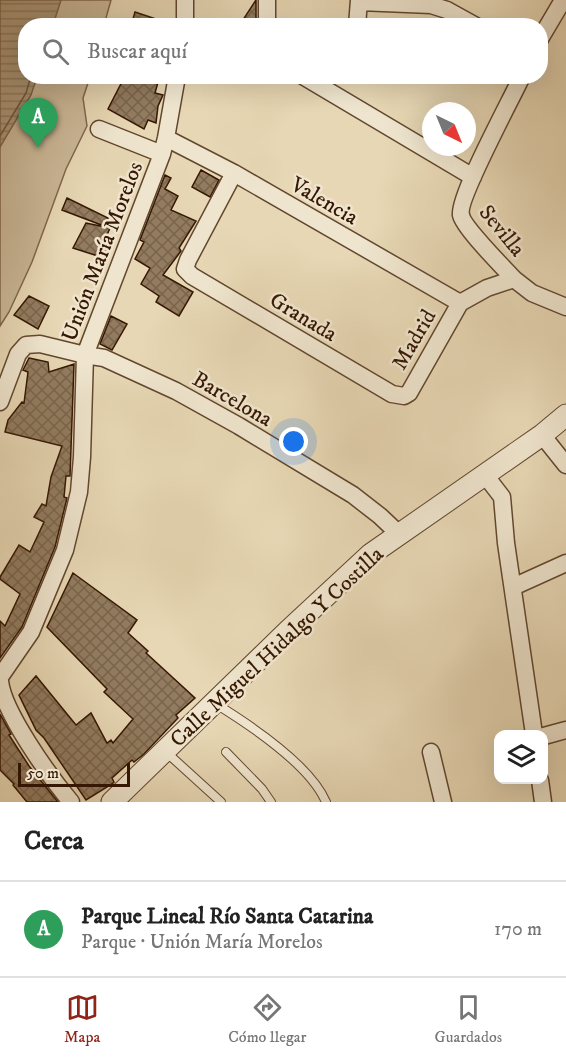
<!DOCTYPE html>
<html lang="es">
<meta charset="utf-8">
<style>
:root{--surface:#fff;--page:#f2f2f2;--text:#222;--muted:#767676;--line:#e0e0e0;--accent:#8f2418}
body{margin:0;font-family:"IM FELL DW Pica",serif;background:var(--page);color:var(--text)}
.controls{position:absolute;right:18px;bottom:18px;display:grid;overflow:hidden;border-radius:12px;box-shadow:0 6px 24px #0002}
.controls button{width:54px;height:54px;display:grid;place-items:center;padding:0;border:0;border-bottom:2px solid var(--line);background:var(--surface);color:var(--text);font:30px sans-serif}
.compass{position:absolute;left:422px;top:102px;width:54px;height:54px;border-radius:50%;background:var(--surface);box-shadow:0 6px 24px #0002;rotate:137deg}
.scale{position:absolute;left:18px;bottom:15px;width:112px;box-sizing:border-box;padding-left:6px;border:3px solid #361703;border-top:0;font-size:16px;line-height:21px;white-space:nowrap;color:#361703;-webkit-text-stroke:4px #efe5ce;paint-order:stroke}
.you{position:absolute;left:294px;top:442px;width:21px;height:21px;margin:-15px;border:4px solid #fff;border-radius:50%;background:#1a73e8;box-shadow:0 0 0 9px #1a73e833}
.badge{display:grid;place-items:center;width:39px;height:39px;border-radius:50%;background:var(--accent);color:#fff;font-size:20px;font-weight:700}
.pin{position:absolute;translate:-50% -50px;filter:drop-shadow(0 2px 3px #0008)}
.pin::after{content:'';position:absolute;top:32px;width:21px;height:18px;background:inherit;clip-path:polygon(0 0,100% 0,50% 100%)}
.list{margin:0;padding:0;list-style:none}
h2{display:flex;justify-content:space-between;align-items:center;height:78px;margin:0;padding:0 24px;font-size:26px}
h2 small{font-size:20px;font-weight:400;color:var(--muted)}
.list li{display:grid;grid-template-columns:39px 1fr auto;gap:18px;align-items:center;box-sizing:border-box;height:96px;padding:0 24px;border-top:2px solid var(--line)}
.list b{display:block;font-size:22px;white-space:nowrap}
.list p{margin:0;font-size:20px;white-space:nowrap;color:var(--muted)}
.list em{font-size:20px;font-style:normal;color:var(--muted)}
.icon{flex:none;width:33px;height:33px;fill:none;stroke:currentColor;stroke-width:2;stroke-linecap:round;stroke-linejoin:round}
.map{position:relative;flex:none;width:566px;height:802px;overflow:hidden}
.search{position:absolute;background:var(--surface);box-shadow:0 6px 24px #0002;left:18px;right:18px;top:18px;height:66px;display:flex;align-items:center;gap:15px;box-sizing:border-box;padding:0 21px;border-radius:24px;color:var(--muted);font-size:22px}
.sheet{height:174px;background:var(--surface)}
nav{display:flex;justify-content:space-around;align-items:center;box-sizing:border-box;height:84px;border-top:2px solid var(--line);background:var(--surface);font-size:16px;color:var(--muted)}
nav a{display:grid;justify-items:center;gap:3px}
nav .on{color:var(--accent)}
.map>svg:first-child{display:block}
</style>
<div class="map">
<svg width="566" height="802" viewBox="0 0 566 802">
<defs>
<pattern id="water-rules" width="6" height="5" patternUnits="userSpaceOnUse" patternTransform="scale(1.5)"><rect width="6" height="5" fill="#ab9678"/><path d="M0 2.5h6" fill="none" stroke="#8c7960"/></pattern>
<pattern id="building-cross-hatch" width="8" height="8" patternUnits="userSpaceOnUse" patternTransform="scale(1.5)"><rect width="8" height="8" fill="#927b5f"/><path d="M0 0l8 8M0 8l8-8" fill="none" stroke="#78644c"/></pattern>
</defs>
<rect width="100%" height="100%" fill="#e7d7b4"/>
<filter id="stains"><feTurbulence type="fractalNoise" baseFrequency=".00333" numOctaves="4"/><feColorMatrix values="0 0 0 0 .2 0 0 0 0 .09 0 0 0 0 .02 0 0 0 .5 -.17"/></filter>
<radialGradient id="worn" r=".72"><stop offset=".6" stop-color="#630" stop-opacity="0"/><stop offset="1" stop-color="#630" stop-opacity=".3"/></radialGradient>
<path fill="#c9b696" stroke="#80664c" stroke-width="1.5" d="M0,0h111l-7,25 -78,1v50l64,1 -7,21 4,28 -21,43 -34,93 -23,50 -9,14z"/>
<path fill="url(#water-rules)" stroke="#7c6349" stroke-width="1.5" d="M0,0h61l-8,25 -27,1v50l11,1 -6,18 -31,52z"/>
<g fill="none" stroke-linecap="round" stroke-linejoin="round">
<path stroke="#70563e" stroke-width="1.5" d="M0,136l26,-43 5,-17"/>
</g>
<path fill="url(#building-cross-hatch)" stroke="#361703" stroke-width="1.5" d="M256,0v26h-17z
M135,12l33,11v3h-37z
M125,76h29l-3,5 7,1 -3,11 8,2 -5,11 -2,17 -8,-3 -4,9 -36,-20z
M201,170l18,10 -9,17 -18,-10z
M165,175l6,3 -6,11 13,7 -7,14 25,11 -17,27 2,3 -18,24 30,17 -14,24 -23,-14 3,-6 -18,-12 9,-16 -15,-9 9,-17 -4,-2z
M67,198l41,20 -4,8 -42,-16z
M86,223l24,5 -7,16 6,4 -5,10 -31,-10z
M29,296l20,10 -11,23 -24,-14z
M111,316l16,8 -15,26 -12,-6z
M29,358l19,4 1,10 25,-8 -4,112h-4l-2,21 3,1 -12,49 -33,80 -22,31v-37l5,5 15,-32 -20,-15v-2l19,-32 11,7 14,-30 -10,-5 8,-13 4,2 5,-29 11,-31 -57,-14 3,-12 14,-18 2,1 4,-31 -5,-2z
M73,573l64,47 -9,13 20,18 -2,2 49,45 -19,17 2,3 -34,36 -10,8 -2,-2 -20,18 2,4 -2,2 -26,16 -42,-62 -8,-8 -17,-35 17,-19 40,49 15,-12 16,30 4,-3 2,3 20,-24 -29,-27 3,-3 -60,-62z
M0,714l11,20 -2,1 20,31 29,36h-31l-14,-17 1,-1 -14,-14z"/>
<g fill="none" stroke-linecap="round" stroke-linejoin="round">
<defs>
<path id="service" d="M216,704c34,21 94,61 110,98
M166,752l55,50
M226,752l36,37 9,13"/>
<path id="minor" d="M185,0v26
M359,2l72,3 16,5 29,16
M267,26v-26
M357,26l2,-26
M540,39l23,-39
M303,76l170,101
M99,129l63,25
M166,138l68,35 226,130
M234,173l-46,87 -3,9 7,7 200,118 12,2 5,-3 51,-90 27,-15 27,-9 18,14 34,14
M514,279c-10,-11 -51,-52 -53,-64 -4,-16 51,-117 61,-139
M0,402l18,-48 8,-9 14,-1 45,11 19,3 72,33 63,35 114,69 27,21 19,18
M542,435l24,30
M485,475l17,22 4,46 28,191
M513,587l53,-24
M0,677l31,-45 34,-82 14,-58 3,-35 3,-102 77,-201 4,-16 11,-62
M0,681c3,31 50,96 71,121
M544,736l22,-6
M431,752l12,50
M540,780l3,22"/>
<path id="tertiary" d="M112,802l176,-171 83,-77 171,-119 24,-20"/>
</defs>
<use href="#service" stroke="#62472f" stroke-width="10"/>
<use href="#minor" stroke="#62472f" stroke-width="19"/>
<use href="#tertiary" stroke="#62472f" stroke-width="23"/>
<use href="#service" stroke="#efe5ce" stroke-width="8"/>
<use href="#minor" stroke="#efe5ce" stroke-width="16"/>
<use href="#tertiary" stroke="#efe5ce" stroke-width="21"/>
</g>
<g text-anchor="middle" stroke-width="5" stroke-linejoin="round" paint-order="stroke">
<g font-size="22" fill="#361703" stroke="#efe5ce">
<text transform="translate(325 200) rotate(30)" y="8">Valencia</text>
<text transform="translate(503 230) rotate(51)" y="8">Sevilla</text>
<text transform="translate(101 251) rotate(-69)" y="8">Unión María Morelos</text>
<text transform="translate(304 316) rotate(31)" y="8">Granada</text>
<text transform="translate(413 339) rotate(-60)" y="8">Madrid</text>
<text transform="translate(233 398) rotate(30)" y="8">Barcelona</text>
<text transform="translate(276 646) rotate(-43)" y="8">Calle Miguel Hidalgo Y Costilla</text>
</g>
</g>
<rect width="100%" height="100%" filter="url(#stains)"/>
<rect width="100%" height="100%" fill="url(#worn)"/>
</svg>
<div class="controls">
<button><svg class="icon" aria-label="layers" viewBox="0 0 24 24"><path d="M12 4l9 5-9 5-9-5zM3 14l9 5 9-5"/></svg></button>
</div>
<svg class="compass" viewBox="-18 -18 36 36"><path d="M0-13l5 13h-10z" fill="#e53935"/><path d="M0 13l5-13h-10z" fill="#767676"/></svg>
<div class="scale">50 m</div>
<div class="you"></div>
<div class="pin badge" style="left:38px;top:148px;background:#2e9e5b">A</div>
<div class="search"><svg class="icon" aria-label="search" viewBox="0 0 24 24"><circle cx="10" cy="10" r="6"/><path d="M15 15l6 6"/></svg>Buscar aquí</div>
</div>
<section class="sheet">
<h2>Cerca<small></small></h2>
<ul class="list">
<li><span class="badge" style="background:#2e9e5b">A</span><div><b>Parque Lineal Río Santa Catarina</b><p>Parque · Unión María Morelos</p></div><em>170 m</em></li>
</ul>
</section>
<nav>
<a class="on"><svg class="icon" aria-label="map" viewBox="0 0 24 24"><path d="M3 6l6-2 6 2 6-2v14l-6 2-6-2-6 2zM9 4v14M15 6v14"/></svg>Mapa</a>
<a><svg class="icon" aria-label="directions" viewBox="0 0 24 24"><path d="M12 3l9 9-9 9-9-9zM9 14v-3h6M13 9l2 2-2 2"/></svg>Cómo llegar</a>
<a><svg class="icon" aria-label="saved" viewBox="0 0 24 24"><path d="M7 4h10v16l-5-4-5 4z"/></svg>Guardados</a>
</nav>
